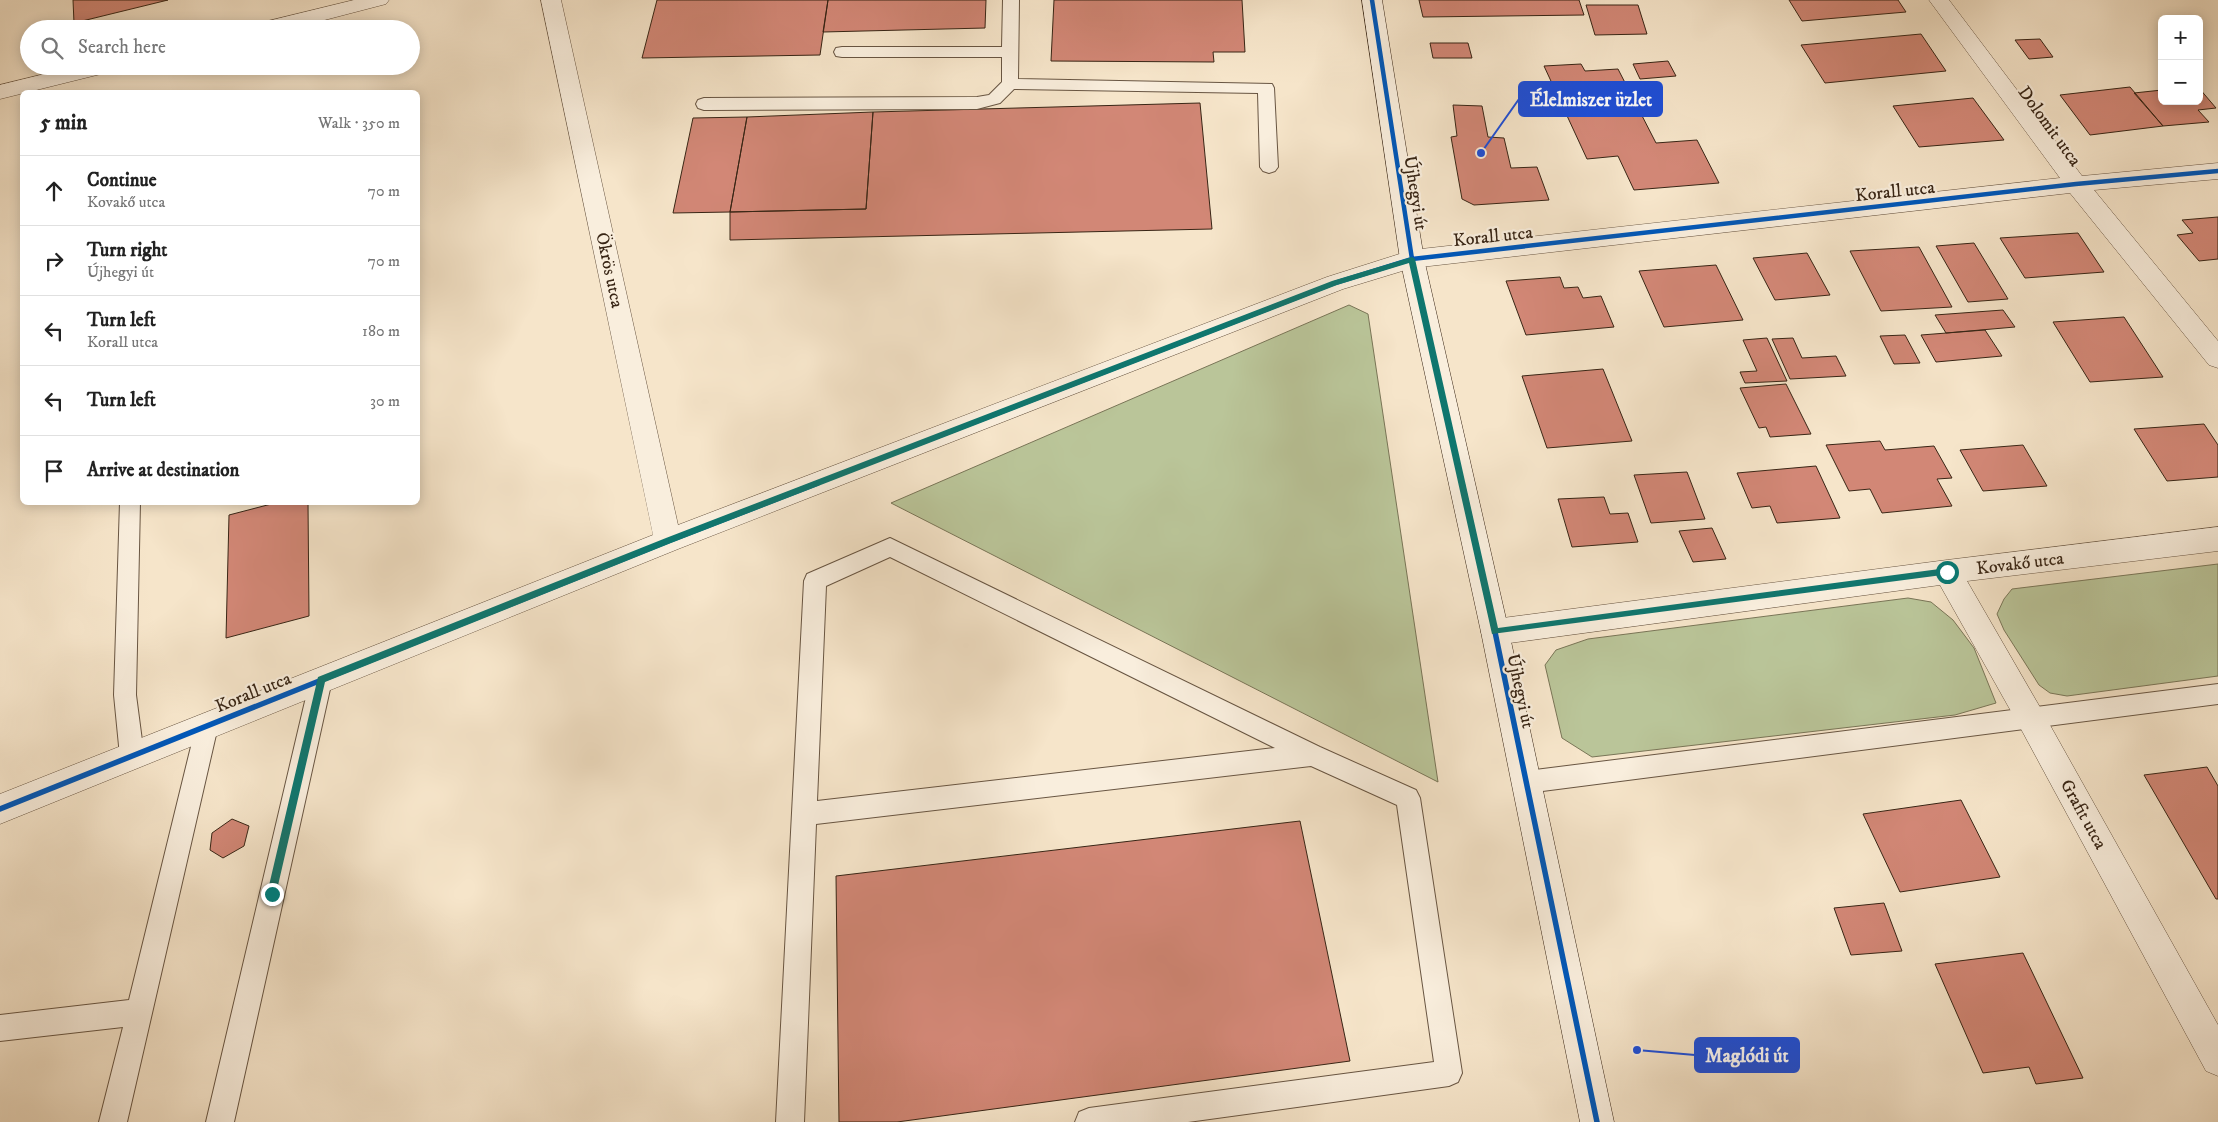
<!DOCTYPE html>
<meta charset="utf-8">
<style>
:root{--surface:#fff;--page:#f6f6f6;--text:#222;--muted:#767676;--line:#e0e0e0}
body{margin:0;font-family:"IM FELL DW Pica",serif;background:var(--page);color:var(--text)}
.controls{position:absolute;right:15px;top:15px;display:grid;overflow:hidden;border-radius:8px;box-shadow:0 2px 12px #0003}
.controls button{width:45px;height:45px;display:grid;place-items:center;padding:0;border:0;border-bottom:1px solid var(--line);background:var(--surface);color:var(--text);font:25px sans-serif}
.stop{position:absolute;width:15px;height:15px;margin:-11px;border:4px solid #0f766e;border-radius:50%;background:#fff}
.stop.end{background:#0f766e;border-color:#fff;box-shadow:0 1px 5px #0008}
.list{margin:0;padding:0;list-style:none}
h2{display:flex;justify-content:space-between;align-items:center;height:65px;margin:0;padding:0 20px;font-size:21px}
h2 small{font-size:16px;font-weight:400;color:var(--muted)}
.list li{display:grid;grid-template-columns:32px 1fr auto;gap:15px;align-items:center;box-sizing:border-box;height:70px;padding:0 20px;border-top:1px solid var(--line)}
.list b{display:block;font-size:19px;white-space:nowrap}
.list p{margin:0;font-size:16px;white-space:nowrap;color:var(--muted)}
.list em{font-size:16px;font-style:normal;color:var(--muted)}
.icon{flex:none;width:28px;height:28px;fill:none;stroke:currentColor;stroke-width:2;stroke-linecap:round;stroke-linejoin:round}
.map{position:relative;flex:none;width:2218px;height:1122px;overflow:hidden}
.search{position:absolute;background:var(--surface);box-shadow:0 2px 12px #0003;left:20px;top:20px;width:400px;height:55px;display:flex;align-items:center;gap:12px;box-sizing:border-box;padding:0 18px;border-radius:28px;color:var(--muted);font-size:19px}
.panel{position:absolute;background:var(--surface);box-shadow:0 2px 12px #0003;left:20px;top:90px;width:400px;height:415px;border-radius:8px}
.map>svg:first-child{display:block}
</style>
<div class="map">
<svg width="2218" height="1122" viewBox="0 0 2218 1122">
<rect width="100%" height="100%" fill="#f6e5ca"/>
<filter id="stains"><feTurbulence type="fractalNoise" baseFrequency=".004" numOctaves="4"/><feColorMatrix values="0 0 0 0 .2 0 0 0 0 .09 0 0 0 0 .02 0 0 0 .5 -.17"/></filter>
<radialGradient id="worn" r=".72"><stop offset=".6" stop-color="#630" stop-opacity="0"/><stop offset="1" stop-color="#630" stop-opacity=".3"/></radialGradient>
<path fill="#bac599" stroke="#797557" d="M1349,305l19,9 70,468 -547,-279z
M2218,564v112l-151,20 -17,-3 -11,-8 -35,-55 -7,-16 7,-15 8,-10z
M1908,598l23,4 22,18 21,28 22,55 -41,12 -363,42 -30,-19 -17,-73 11,-15 32,-11z"/>
<path fill="#d28776" stroke="#382515" d="M73,0h95l-94,23z
M657,0h171l-8,55 -178,3z
M828,0h158l-1,28 -162,4z
M1054,0h188l3,52h-32l1,10 -163,-1z
M1419,0h160l5,15 -161,2z
M1789,0h109l8,12 -104,9z
M1586,5h52l9,29 -52,1z
M1921,34l25,37 -121,12 -24,-38z
M2040,39l13,18 -24,2 -14,-19z
M1430,43h38l4,15h-39z
M1668,61l8,15 -36,3 -7,-15z
M1581,64l4,7 33,-2 38,74 41,-3 22,43 -85,7 -16,-34 -31,3 -43,-93z
M2130,87l33,39 -73,9 -30,-40z
M2199,88l17,20 -18,2 11,12 -46,4 -29,-33 28,-3v11h37z
M1973,98l31,42 -85,7 -26,-41z
M1200,103l12,126 -482,11v-28l136,-3 7,-97z
M1453,105l29,1 6,31 16,1 7,30 26,-1 12,33 -75,5 -12,-6 -11,-62 6,-1z
M873,112l-7,97 -136,3 17,-95z
M747,117l-17,95 -57,1 20,-95z
M2218,217v42l-19,2 -22,-26 16,-2 -11,-13z
M2078,233l26,39 -79,6 -25,-40z
M1974,243l34,56 -40,3 -32,-56z
M1919,247l33,60 -71,4 -31,-60z
M1807,253l23,42 -55,5 -22,-42z
M1716,265l27,55 -79,7 -25,-56z
M1560,277l4,11 14,-1 5,11 18,-2 13,31 -88,8 -20,-54z
M2003,310l12,17 -69,6 -11,-18z
M2124,317l39,60 -73,5 -37,-60z
M1985,330l17,26 -66,6 -15,-27z
M1905,335l15,28 -26,1 -14,-28z
M1767,338l20,43 -42,2 -5,-11 17,-1 -14,-31z
M1793,338l9,20 34,-2 10,20 -56,3 -18,-40z
M1603,369l29,72 -85,7 -25,-72z
M1786,384l25,50 -41,3 -4,-10 -7,1 -19,-40z
M2204,424l14,21v32l-51,4 -33,-52z
M1880,441l5,9 49,-4 18,32 -15,1 15,27 -70,7 -12,-24 -21,2 -23,-46z
M2023,445l24,41 -64,5 -23,-41z
M1816,466l24,52 -63,5 -7,-17 -18,2 -15,-35z
M1687,472l18,47 -54,4 -17,-48z
M1604,497l6,17 18,-1 10,29 -66,5 -14,-48z
M279,502h29l1,114 -83,22 3,-123z
M1712,528l14,31 -33,3 -14,-31z
M2207,767l11,19v113h-2l-72,-124z
M1961,800l39,77 -100,15 -37,-78z
M232,819l17,7 -5,20 -21,12 -13,-8 2,-17z
M1300,821l50,240 -453,61h-58l-3,-246z
M1884,903l18,48 -51,4 -17,-47z
M2023,953l60,125 -47,6 -7,-17 -46,6 -48,-109z"/>
<g fill="none" stroke-linecap="round" stroke-linejoin="round">
<defs>
<path id="lane" d="M1003,0h16l-1,79 254,5 2,4 4,79 -3,4 -6,2 -6,-2 -3,-4 -2,-74 -244,-4 -14,14 -23,6 -273,1 -6,-2 -2,-4 2,-4 6,-2 273,-1 12,-2 13,-13v-25h-160l-6,-1 -2,-4 2,-4 6,-1h160z
M120,502h20l-4,193 8,61 -4,8 -8,3 -8,-3 -4,-8 -6,-61z
M890,538l430,209 96,43 4,8 42,275 -4,9 -9,4 -261,36h-113l4,-10 10,-4 345,-46 -37,-257 -86,-39 -495,58 -12,298h-28l28,-541 3,-7zM890,557l385,191 -458,53 9,-215z
M321,670l8,3 3,7 -98,442h-28l104,-442 3,-7z
M2218,684v20l-691,89 -8,-3 -4,-8 4,-8 8,-3z
M207,715l8,3 3,8 -91,396h-28l24,-95 -123,14v-26l129,-15 67,-274 3,-8z"/>
<path id="street" d="M354,0h35l-3,4 -96,25h-37l3,-5z
M541,0h20l117,525 649,-248 85,-27 648,-72 -131,-178h20l133,176 136,-13v16l-124,11 124,151v27l-9,-3 -139,-172 -658,75 -69,21 -665,260 -678,275v-30l653,-259z
M77,66h39l-3,5 -113,28v-14z
M2218,527v24l-251,30 74,128 177,316v51l-12,-5 -185,-342 -81,-144 -445,60 -10,-4 -4,-9 4,-9 10,-4 452,-59z"/>
<path id="secondary" d="M1362,0h20l42,259 85,373 105,490h-34l-99,-490 -81,-373z"/>
</defs>
<use href="#lane" stroke="#685542" stroke-width="2"/>
<use href="#street" stroke="#685542" stroke-width="1"/>
<use href="#secondary" stroke="#382515" stroke-width="1"/>
<use href="#lane" fill="#f9eedd" fill-rule="evenodd"/>
<use href="#street" fill="#f9eedd" fill-rule="evenodd"/>
<use href="#secondary" fill="#f9eedd" fill-rule="evenodd"/>
<defs>
<path id="cycleway-far1" d="M1372,0l40,259 50,225
M815,484l520,-201 77,-24 664,-75 142,-13"/>
<path id="cycleway" d="M1462,483l33,149 102,490
M0,809l668,-268 150,-58"/>
</defs>
<use href="#cycleway-far1" stroke="#f9eedd" stroke-width="7"/>
<use href="#cycleway" stroke="#f9eedd" stroke-width="9"/>
<use href="#cycleway-far1" stroke="#0057b8" stroke-width="4.5"/>
<use href="#cycleway" stroke="#0057b8" stroke-width="5.5"/>
</g>
<path fill="#0f766e" d="M1412,257l3,2 83,369 449,-60 4,4 -1,2 -458,60 -83,-371 -72,22 -666,258 -346,139 -49,212 -4,5 -4,-1 -1,-4 51,-217 348,-139 666,-257z"/>
<g text-anchor="middle" stroke-width="4.5" stroke-linejoin="round" paint-order="stroke">
<g font-size="18" fill="#382515" stroke="#f9eedd">
<text transform="translate(2050 126) rotate(54)" y="6">Dolomit utca</text>
<text transform="translate(1895 191) rotate(-6)" y="6">Korall utca</text>
<text transform="translate(1416 193) rotate(81)" y="6">Újhegyi út</text>
<text transform="translate(1493 236) rotate(-6)" y="6">Korall utca</text>
<text transform="translate(610 270) rotate(78)" y="6">Ökrös utca</text>
<text transform="translate(2020 563) rotate(-7)" y="6">Kovakő utca</text>
<text transform="translate(1521 691) rotate(78)" y="6">Újhegyi út</text>
<text transform="translate(253 692) rotate(-22)" y="6">Korall utca</text>
<text transform="translate(2084 814) rotate(61)" y="6">Grafit utca</text>
</g>
</g>
<path fill="none" stroke="#1d4ed8" stroke-width="2" d="M1481 153L1519 99M1637 1050L1695 1055"/>
<g fill="#1d4ed8" stroke="#f9eedd" stroke-width="2">
<circle cx="1481" cy="153" r="5"/>
<circle cx="1637" cy="1050" r="5"/>
</g>
<g fill="#1d4ed8" stroke="#1d4ed8" stroke-width="2">
<rect x="1519" y="82" width="143" height="34" rx="5"/>
<rect x="1695" y="1038" width="104" height="34" rx="5"/>
</g>
<g font-size="19" text-anchor="middle" font-weight="bold" fill="#fff">
<text x="1591" y="106">Élelmiszer üzlet</text>
<text x="1747" y="1062">Maglódi út</text>
</g>
<rect width="100%" height="100%" filter="url(#stains)"/>
<rect width="100%" height="100%" fill="url(#worn)"/>
</svg>
<div class="controls">
<button>+</button>
<button>−</button>
</div>
<div class="stop" style="left:1947px;top:572px"></div>
<div class="stop end" style="left:272px;top:894px"></div>
<div class="search"><svg class="icon" aria-label="search" viewBox="0 0 24 24"><circle cx="10" cy="10" r="6"/><path d="M15 15l6 6"/></svg>Search here</div>
<section class="panel">
<h2>5 min<small>Walk · 350 m</small></h2>
<ul class="list">
<li><svg class="icon" aria-label="ahead" viewBox="0 0 24 24"><path d="M12 20V5M6 11l6-6 6 6"/></svg><div><b>Continue</b><p>Kovakő utca</p></div><em>70 m</em></li>
<li><svg class="icon" aria-label="right" viewBox="0 0 24 24"><path d="M7 20v-9h11M14 6l5 5-5 5"/></svg><div><b>Turn right</b><p>Újhegyi út</p></div><em>70 m</em></li>
<li><svg class="icon" aria-label="left" viewBox="0 0 24 24"><path d="M17 20v-9H6M10 6l-5 5 5 5"/></svg><div><b>Turn left</b><p>Korall utca</p></div><em>180 m</em></li>
<li><svg class="icon" aria-label="left" viewBox="0 0 24 24"><path d="M17 20v-9H6M10 6l-5 5 5 5"/></svg><div><b>Turn left</b></div><em>30 m</em></li>
<li><svg class="icon" aria-label="arrive" viewBox="0 0 24 24"><path d="M6 21V4h12l-3 4 3 4H6"/></svg><div><b>Arrive at destination</b></div></li>
</ul>
</section>
</div>
